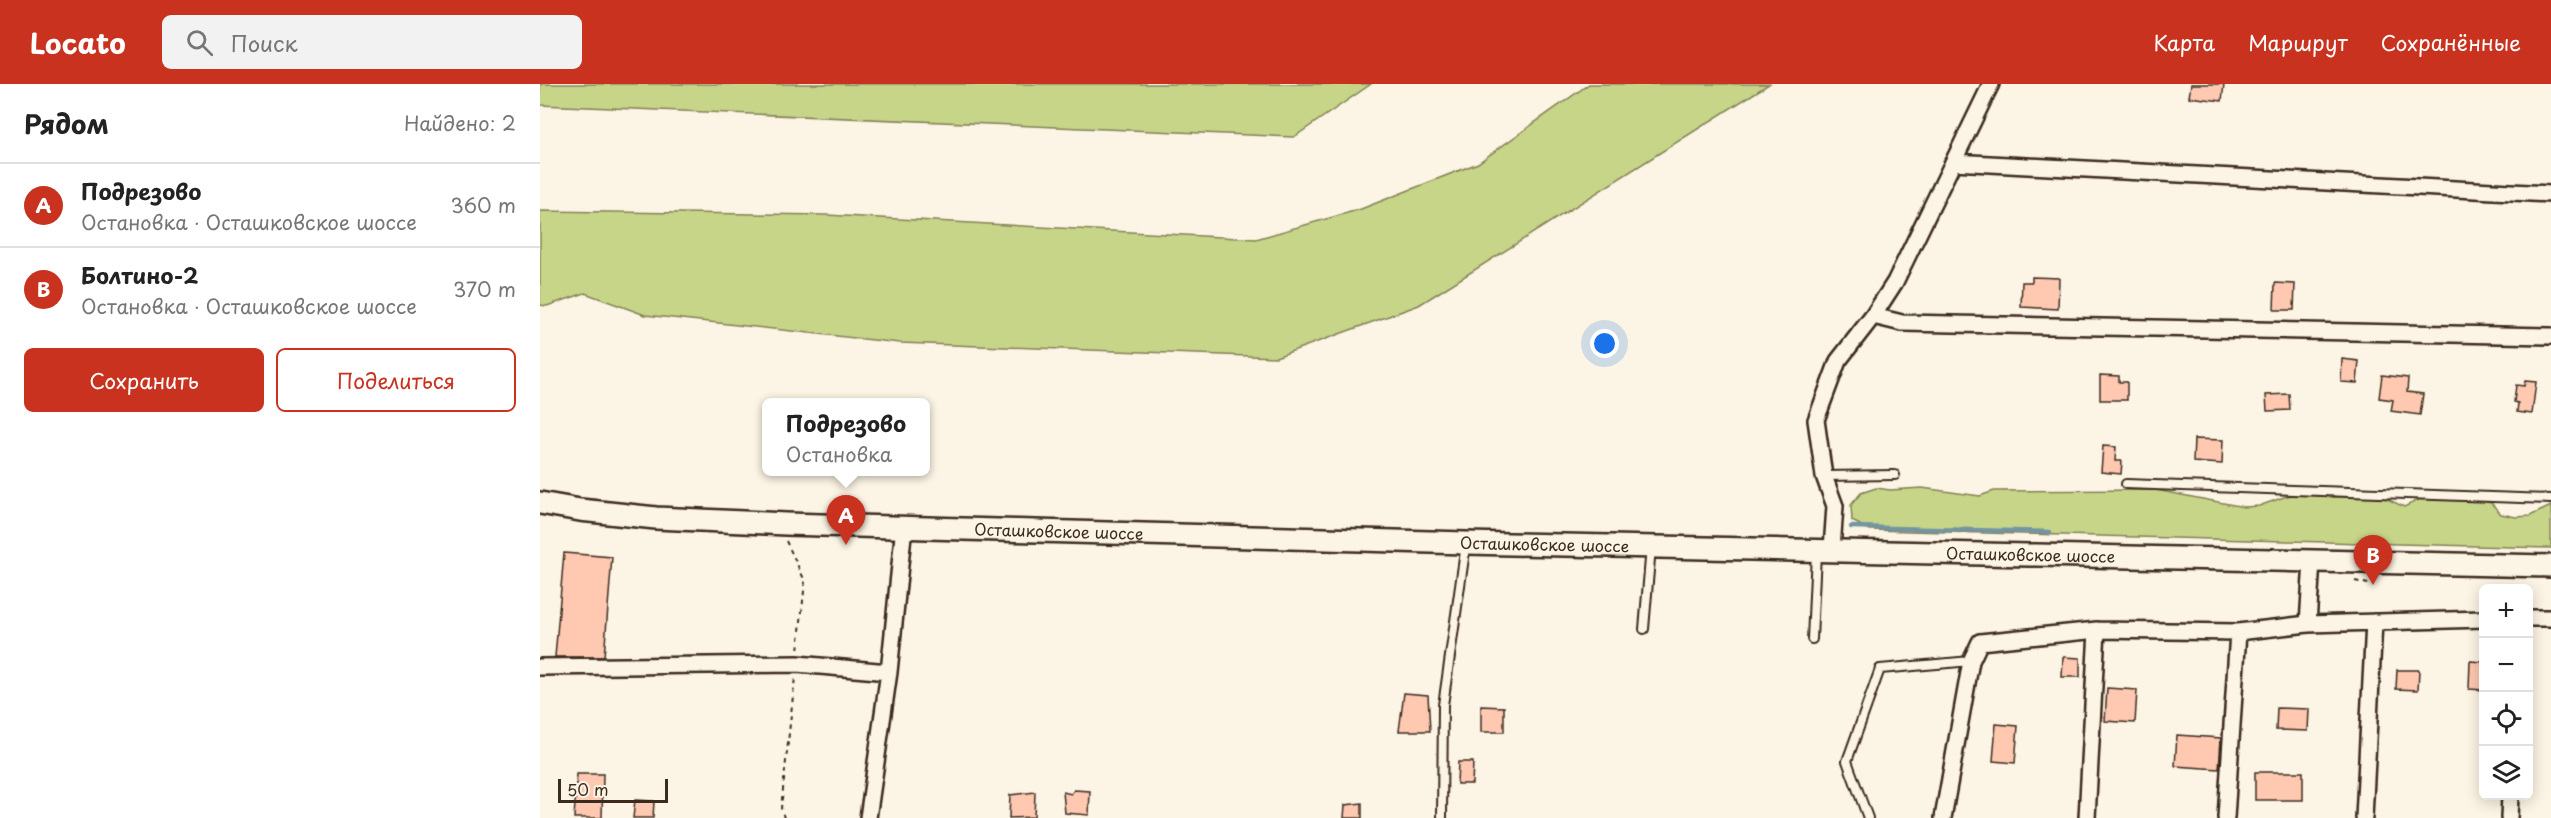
<!DOCTYPE html>
<html lang="ru">
<meta charset="utf-8">
<style>
:root{--surface:#fff;--page:#f2f2f2;--text:#222;--muted:#767676;--line:#e0e0e0;--accent:#c8321e}
body{margin:0;font-family:"Playpen Sans",sans-serif;background:var(--page);color:var(--text)}
.controls{position:absolute;right:18px;bottom:18px;display:grid;overflow:hidden;border-radius:9px;box-shadow:0 3px 15px #0003}
.controls button{width:54px;height:54px;display:grid;place-items:center;padding:0;border:0;border-bottom:2px solid var(--line);background:var(--surface);color:var(--text);font:30px sans-serif}
.scale{position:absolute;left:18px;bottom:15px;width:110px;box-sizing:border-box;padding-left:6px;border:3px solid #3b2a1e;border-top:0;font-size:16px;line-height:21px;white-space:nowrap;color:#3b2a1e;-webkit-text-stroke:4px #fcf5e5;paint-order:stroke}
.you{position:absolute;left:1065px;top:260px;width:21px;height:21px;margin:-15px;border:4px solid #fff;border-radius:50%;background:#1a73e8;box-shadow:0 0 0 9px #1a73e833}
.badge{display:grid;place-items:center;width:39px;height:39px;border-radius:50%;background:var(--accent);color:#fff;font-size:20px;font-weight:700}
.pin{position:absolute;translate:-50% -50px;filter:drop-shadow(0 2px 3px #0008)}
.pin::after{content:'';position:absolute;top:32px;width:21px;height:18px;background:inherit;clip-path:polygon(0 0,100% 0,50% 100%)}
.popup{position:absolute;left:222px;top:314px;width:168px;height:78px;box-sizing:border-box;display:grid;place-content:center;border-radius:9px;background:var(--surface);filter:drop-shadow(0 2px 4px #0005);font-size:20px;white-space:nowrap;color:var(--muted)}
.popup b{font-size:22px;color:var(--text)}
.popup::after{content:'';position:absolute;left:50%;top:100%;margin-left:-12px;border:12px solid transparent;border-top-color:var(--surface)}
.list{margin:0;padding:0;list-style:none}
h2{display:flex;justify-content:space-between;align-items:center;height:78px;margin:0;padding:0 24px;font-size:26px}
h2 small{font-size:20px;font-weight:400;color:var(--muted)}
.list li{display:grid;grid-template-columns:39px 1fr auto;gap:18px;align-items:center;box-sizing:border-box;height:84px;padding:0 24px;border-top:2px solid var(--line)}
.list b{display:block;font-size:22px;white-space:nowrap}
.list p{margin:0;font-size:20px;white-space:nowrap;color:var(--muted)}
.list em{font-size:20px;font-style:normal;color:var(--muted)}
.actions{display:flex;gap:12px;padding:18px 24px}
.actions a{flex:1;padding:14px 0;border:2px solid var(--accent);border-radius:9px;text-align:center;font-size:21px;color:var(--accent)}
.actions .main{background:var(--accent);color:#fff}
.icon{flex:none;width:33px;height:33px;fill:none;stroke:currentColor;stroke-width:2;stroke-linecap:round;stroke-linejoin:round}
.map{position:relative;flex:none;width:2011px;height:734px;overflow:hidden}
header{display:flex;align-items:center;gap:36px;box-sizing:border-box;height:84px;padding:0 30px;background:var(--accent);color:#fff}
header strong{font-size:28px}
nav{display:flex;gap:33px;margin-inline-start:auto;font-size:21px}
.search{width:420px;height:54px;background:var(--page);display:flex;align-items:center;gap:15px;box-sizing:border-box;padding:0 21px;border-radius:9px;color:var(--muted);font-size:22px}
main{display:flex}
aside{flex:1;background:var(--surface)}
.map>svg:first-child{display:block}
</style>
<header>
<strong>Locato</strong>
<div class="search"><svg class="icon" aria-label="search" viewBox="0 0 24 24"><circle cx="10" cy="10" r="6"/><path d="M15 15l6 6"/></svg>Поиск</div>
<nav><a>Карта</a><a>Маршрут</a><a>Сохранённые</a></nav>
</header>
<main>
<aside>
<h2>Рядом<small>Найдено: 2</small></h2>
<ul class="list">
<li><span class="badge">A</span><div><b>Подрезово</b><p>Остановка · Осташковское шоссе</p></div><em>360 m</em></li>
<li><span class="badge">B</span><div><b>Болтино-2</b><p>Остановка · Осташковское шоссе</p></div><em>370 m</em></li>
</ul>
<div class="actions"><a class="main">Сохранить</a><a>Поделиться</a></div>
</aside>
<div class="map">
<svg width="2011" height="734" viewBox="0 0 2011 734">
<rect width="100%" height="100%" fill="#fcf5e5"/>
<filter id="ink" filterUnits="userSpaceOnUse"><feTurbulence type="fractalNoise" baseFrequency=".0167" numOctaves="2"/><feDisplacementMap in="SourceGraphic" scale="12" xChannelSelector="R" yChannelSelector="G"/><feConvolveMatrix kernelMatrix="1 2 1 2 8 2 1 2 1" color-interpolation-filters="sRGB"/></filter>
<g filter="url(#ink)">
<path fill="#c7d589" stroke="#818054" stroke-width="1.5" d="M0,0h831l-77,53 -754,-32z
M1049,0h180l-350,221 -143,52 -376,-14 -255,-28 -60,-22 -38,13 -7,-1v-94l286,4 430,24 105,-30 117,-46z
M1336,404l14,2 32,-2 58,8 14,-5 162,-1 88,17 15,-1 28,-10 33,-5 14,6h15l14,-4 14,1 27,13 27,-13 46,5 14,4 10,11 15,3 14,-1 21,-10v42l-681,-18 -18,-9 -1,-16 10,-12z"/>
<g fill="none" stroke-linecap="round" stroke-linejoin="round">
<path stroke="#7394a2" stroke-width="4.5" d="M1311,443l199,5"/>
</g>
<path fill="#ffc8b1" stroke="#3b2a1e" stroke-width="1.5" d="M1651,0h33l-2,17 -33,-4z
M1492,193l27,1 -1,31 -37,-2 1,-25h10z
M1735,199l20,1 -1,26h-20z
M1802,275l17,2 -2,22 -16,-1z
M1560,291l19,1v6h8v18h-27z
M1842,291l26,3 -1,14 16,2 -3,21 -29,-4 2,-11 -14,-2z
M1985,297l11,1 -4,32 -15,-2 1,-9 -4,-1 2,-17 8,1z
M1749,310l1,16 -23,1 -1,-16z
M1654,355l29,1 -1,24 -29,-2z
M1563,362l13,1 -1,14h7l-1,13 -20,-2z
M24,469l48,4 -8,100h-49z
M1523,573l17,1v19h-18z
M1930,577l14,1v28l-15,-1z
M1857,586h22l-1,20 -22,-1z
M1567,604l30,2 -2,33 -30,-2z
M864,609l24,2 2,36h-31z
M941,622l23,1v25h-23z
M1737,624l32,1 -1,22 -32,-1z
M1456,640l22,2 -3,37 -22,-2z
M1637,651l44,3 -2,31 -44,-3z
M918,678h15l-1,22h-15z
M1715,688h48v28h-48z
M37,690h26l-1,44h-28z
M534,706l16,1 -1,24 -24,-2 -2,-21 8,2z
M495,708l-1,25 -25,1 1,-23z
M95,716l19,1 -1,17h-20z
M822,719v15h-18l1,-13z"/>
<g fill="none" stroke-linecap="round" stroke-linejoin="round">
<defs>
<path id="lane" d="M1284,392l71,-1
M1586,400l425,15
M1104,545l7,-82
M1272,555l4,-86
M902,734l1,-113 23,-161
M1328,734l-21,-57 33,-92 91,-8"/>
<path id="street" d="M1413,78l598,32
M1333,232l29,7 649,13
M1292,465l3,-43 -11,-30 -8,-56 22,-59 35,-45 22,-34 96,-198
M1988,534h23
M1768,540l4,-63
M0,583l257,-3 92,8
M328,734l21,-146 15,-146
M1403,734l28,-157 9,-19 117,-12 141,2 70,-8 176,-5
M1547,734l10,-188
M1686,734l12,-186
M1824,734l10,-196
M1969,734l1,-22"/>
<g id="secondary">
<path id="s1" d="M0,419l40,7 76,8 130,6 680,19 1085,23"/>
</g>
</defs>
<use href="#lane" stroke="#3b2a1e" stroke-width="12"/>
<use href="#street" stroke="#3b2a1e" stroke-width="20"/>
<use href="#secondary" stroke="#3b2a1e" stroke-width="26"/>
<path stroke="#3b2a1e" stroke-width="2" stroke-dasharray="4.5 4.5" stroke-linecap="butt" d="M246,457l19,40 -7,70
M1815,497l18,4
M244,734l-3,-10 14,-131"/>
<use href="#lane" stroke="#fcf5e5" stroke-width="8"/>
<use href="#street" stroke="#fcf5e5" stroke-width="15"/>
<use href="#secondary" stroke="#fcf5e5" stroke-width="21"/>
</g>
</g>
<g text-anchor="middle" stroke-width="5" stroke-linejoin="round" paint-order="stroke">
<g font-size="16" fill="#3b2a1e" stroke="#fcf5e5">
<text dy="6" stroke="none"><textPath href="#s1" startOffset="520">Осташковское шоссе</textPath></text>
<text dy="6" stroke="none"><textPath href="#s1" startOffset="1006">Осташковское шоссе</textPath></text>
<text dy="6" stroke="none"><textPath href="#s1" startOffset="1492">Осташковское шоссе</textPath></text>
</g>
</g>
</svg>
<div class="controls">
<button>+</button>
<button>−</button>
<button><svg class="icon" aria-label="locate" viewBox="0 0 24 24"><circle cx="12" cy="12" r="6"/><path d="M12 2v4M12 18v4M2 12h4M18 12h4"/></svg></button>
<button><svg class="icon" aria-label="layers" viewBox="0 0 24 24"><path d="M12 4l9 5-9 5-9-5zM3 14l9 5 9-5"/></svg></button>
</div>
<div class="scale">50 m</div>
<div class="you"></div>
<div class="pin badge" style="left:306px;top:461px">A</div>
<div class="popup"><b>Подрезово</b>Остановка</div>
<div class="pin badge" style="left:1833px;top:501px">B</div>
</div>
</main>
